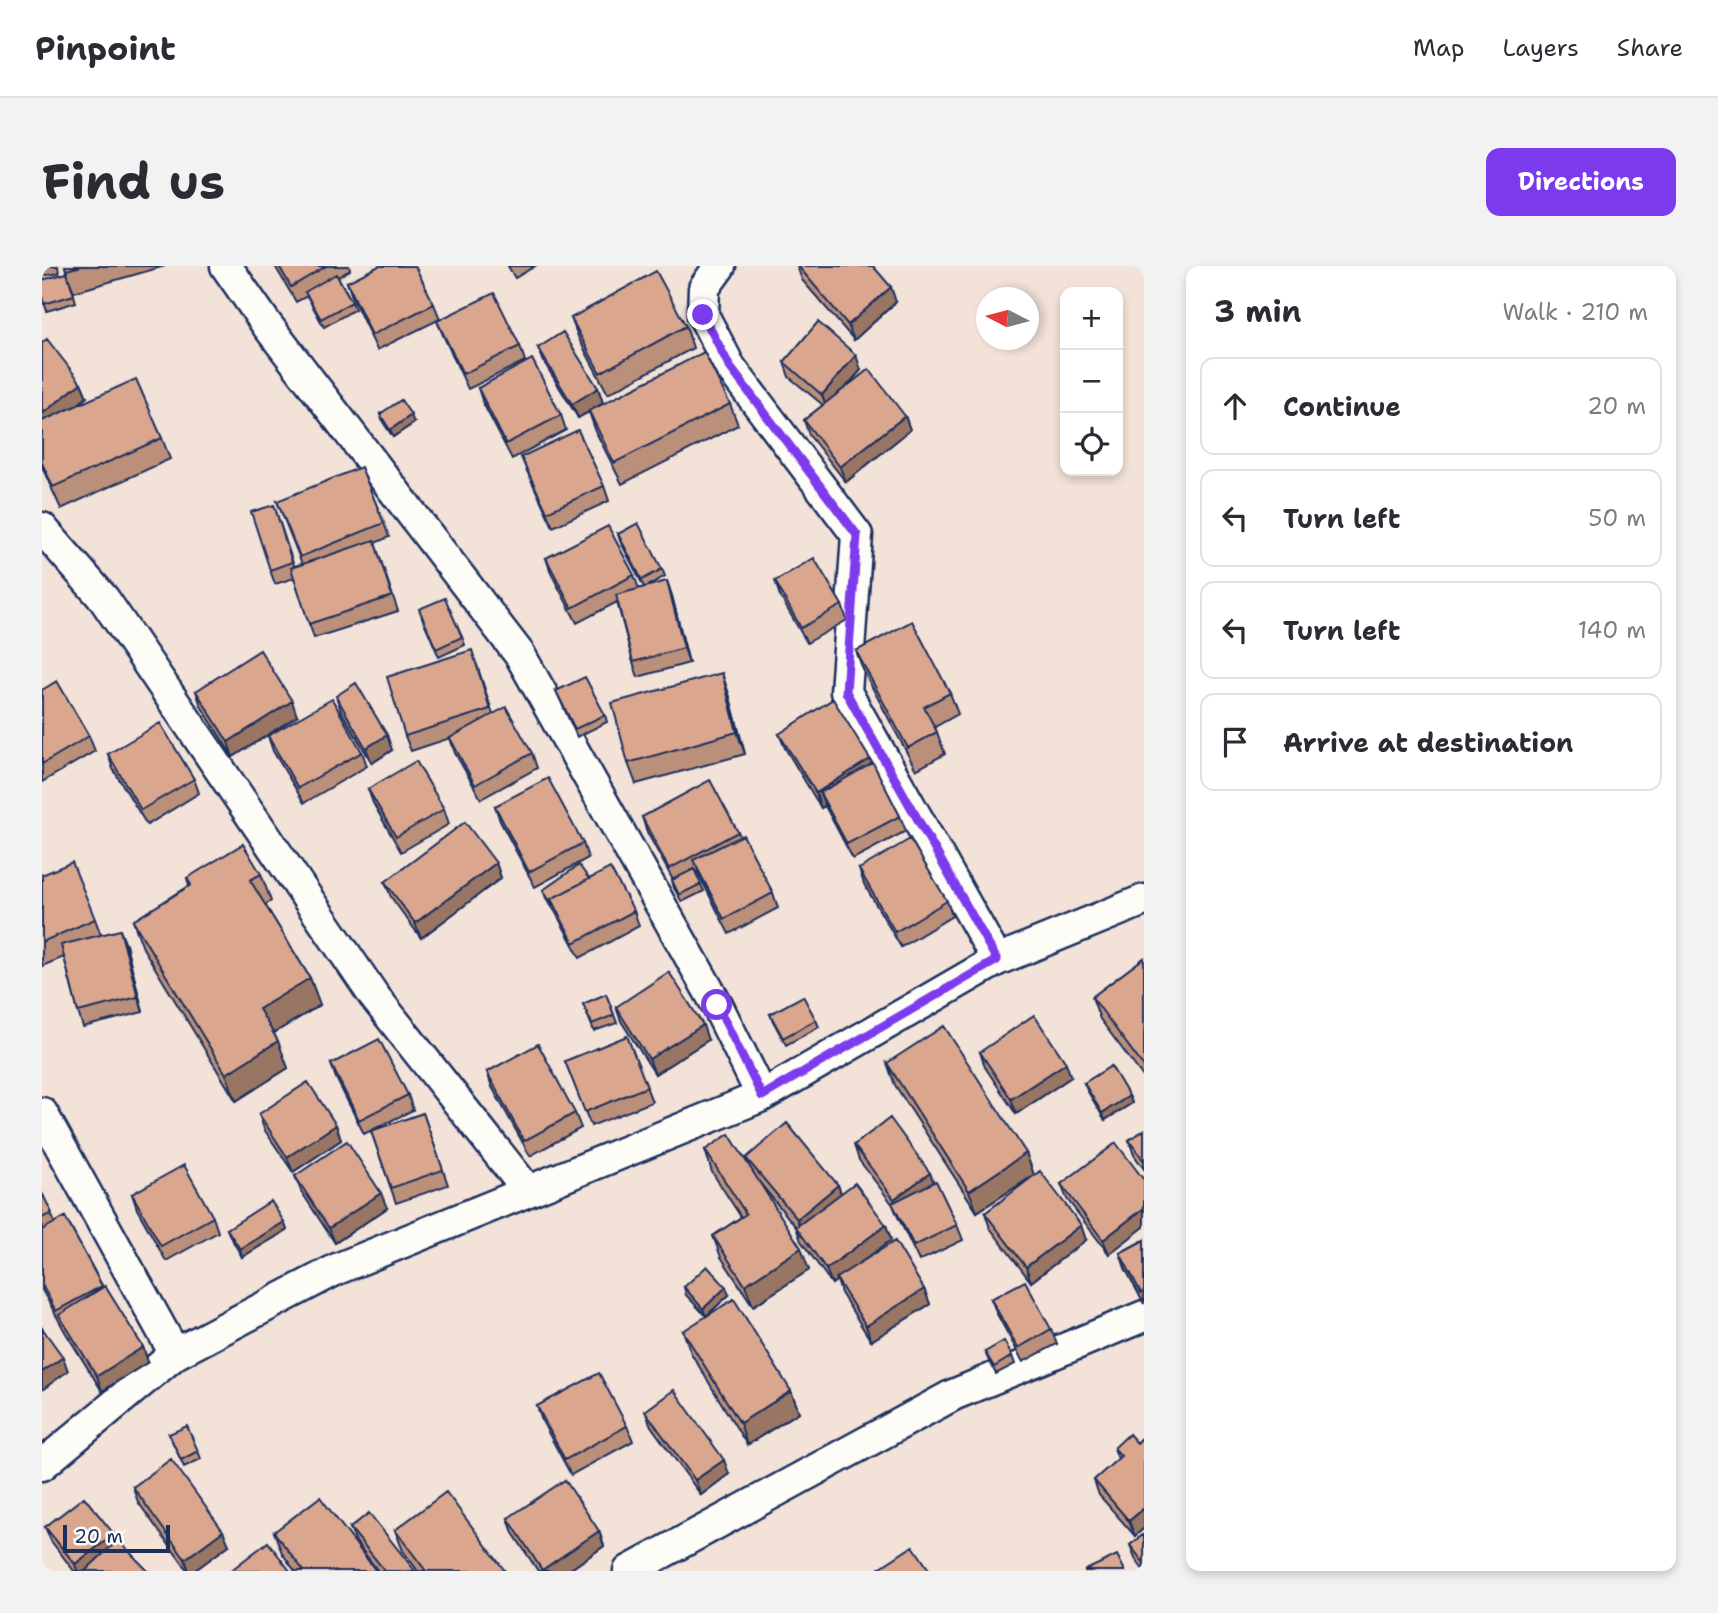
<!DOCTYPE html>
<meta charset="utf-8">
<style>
:root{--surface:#fff;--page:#f2f2f3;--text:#2b2b33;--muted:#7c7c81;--line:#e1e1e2;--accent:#7c3aed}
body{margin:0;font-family:"Shantell Sans",sans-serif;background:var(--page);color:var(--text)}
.controls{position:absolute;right:21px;top:21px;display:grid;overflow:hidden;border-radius:14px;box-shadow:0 4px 10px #0003}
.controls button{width:63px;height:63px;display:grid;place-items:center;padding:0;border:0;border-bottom:2px solid var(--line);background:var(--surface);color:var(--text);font:35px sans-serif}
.compass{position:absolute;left:934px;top:21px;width:63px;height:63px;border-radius:50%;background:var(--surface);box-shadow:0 4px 10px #0003;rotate:276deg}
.scale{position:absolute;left:21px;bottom:18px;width:107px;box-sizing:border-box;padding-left:7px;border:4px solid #1b2f5e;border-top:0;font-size:19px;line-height:24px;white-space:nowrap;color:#1b2f5e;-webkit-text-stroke:5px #fdfcf7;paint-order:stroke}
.stop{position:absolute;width:21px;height:21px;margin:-16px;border:5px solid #7c3aed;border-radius:50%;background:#fff}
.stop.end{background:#7c3aed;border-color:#fff;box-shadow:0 2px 7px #0008}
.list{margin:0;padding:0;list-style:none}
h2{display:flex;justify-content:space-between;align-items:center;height:91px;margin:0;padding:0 28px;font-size:30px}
h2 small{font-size:23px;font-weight:400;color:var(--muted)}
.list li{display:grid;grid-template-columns:46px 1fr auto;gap:21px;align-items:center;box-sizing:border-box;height:98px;margin:0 14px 14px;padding:0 14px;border:2px solid var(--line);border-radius:14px}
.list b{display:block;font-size:26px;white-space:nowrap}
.list em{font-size:23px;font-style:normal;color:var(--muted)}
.icon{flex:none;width:38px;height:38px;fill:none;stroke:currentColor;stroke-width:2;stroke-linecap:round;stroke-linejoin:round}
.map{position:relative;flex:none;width:1102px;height:1305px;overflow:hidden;border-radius:14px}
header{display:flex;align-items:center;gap:42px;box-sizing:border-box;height:98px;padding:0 35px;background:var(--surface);border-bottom:2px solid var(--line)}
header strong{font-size:33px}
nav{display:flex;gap:38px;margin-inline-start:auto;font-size:24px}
.intro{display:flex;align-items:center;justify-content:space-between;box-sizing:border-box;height:168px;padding:0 42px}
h1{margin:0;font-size:49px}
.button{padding:18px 32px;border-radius:14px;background:var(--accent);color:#fff;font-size:24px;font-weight:700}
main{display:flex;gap:42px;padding:0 42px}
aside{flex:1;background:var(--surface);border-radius:14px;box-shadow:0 4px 10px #0003}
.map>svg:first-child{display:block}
</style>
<header>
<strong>Pinpoint</strong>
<nav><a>Map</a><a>Layers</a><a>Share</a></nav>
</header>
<div class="intro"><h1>Find us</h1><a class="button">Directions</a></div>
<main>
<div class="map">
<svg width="1102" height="1305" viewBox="0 0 1102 1305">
<rect width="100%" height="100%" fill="#f2e2d8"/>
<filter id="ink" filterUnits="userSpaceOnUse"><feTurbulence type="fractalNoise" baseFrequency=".0143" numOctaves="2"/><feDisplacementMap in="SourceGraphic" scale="14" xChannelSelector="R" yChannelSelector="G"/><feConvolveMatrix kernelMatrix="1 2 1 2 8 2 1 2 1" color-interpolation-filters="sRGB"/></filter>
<g filter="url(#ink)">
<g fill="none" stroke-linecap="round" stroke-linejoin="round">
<defs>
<path id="street" d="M184,0l41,59 253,330 197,350 45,91
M678,0l-16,22 -1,27 27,52 127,168 -11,157 151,268
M0,262l62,71 270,397 154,195
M0,847l133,241
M0,1199l133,-111 162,-85 425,-173 235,-136 147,-60
M587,1305l324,-176 191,-79"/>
</defs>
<use href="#street" stroke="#1b2f5e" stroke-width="35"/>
<use href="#street" stroke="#fdfcf7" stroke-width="30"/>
</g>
<path fill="#bb907a" stroke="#1b2f5e" stroke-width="2" d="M0,0h16l1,7 -17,3z
M23,0h100l-91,26 -4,-10 6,20 -29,9 -5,-15 25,-23z
M233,0h74l1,4 -12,7 14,25 3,7 -31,18 -17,-31 -11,6z
M466,0h27l-20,12z
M755,0l99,36 -42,38 -52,-60z
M305,16l87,22 6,15 -63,31 -25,-53z
M529,52l115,8 7,22 -85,46 -29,-55z
M395,55l83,25 5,15 -57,28 -25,-54z
M0,77l39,40 6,14 -11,9 86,32 8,21 -109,50 -19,-42z
M496,82l60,40 5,15 127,1 8,21 -116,59 -26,-52 -7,-20 -11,6 -34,-56z
M742,96l77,8 -15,17 59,29 5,14 -64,52 -37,-47 -5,-15 19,-15 -34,-28z
M436,122l83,27 5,15 -54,29 -29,-56z
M338,148l34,9 -21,14 -10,-15z
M479,191l83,29 5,15 -56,26 -26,-56z
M235,235l107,22 5,14 -14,6 23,68 -84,27 -20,-60 -19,6 -5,-14 4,-65 20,61 8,-2z
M576,268l44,35 3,7 -19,11 21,-6 5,15 17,67 -51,14 -5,-15 -16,-60 -40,21 -26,-50 -5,-15 88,17 5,14 5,-2 -24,-46z
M733,315l67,24 5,15 -40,23 -27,-47z
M380,351l40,20 3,8 -26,12z
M814,385l94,42 8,21 -23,13 10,27 -29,16 -52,-98z
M435,399l16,49 39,39 5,15 -56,31 -26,-46 -5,-15 -39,13 -6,-15z
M0,424l47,46 6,15 -53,31z
M154,425l101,25 -64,41 -32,-51z
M514,425l49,24 2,7 -30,15z
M687,428l16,60 -109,30 -8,-21z
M294,430l56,54 -20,13 -31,-52z
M737,468l91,25 30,57 6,15 -53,28 -28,-53 -4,2 -36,-60z
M226,470l94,16 5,14 -63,37 -31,-52z
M66,488l86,25 5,14 -52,32 -34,-56z
M326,523l76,20 5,15 -48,28 -28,-49z
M453,540l88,37 5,15 -53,29 -35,-66z
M600,551l96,15 35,61 5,15 -49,26 -32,-63 -2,1 9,19 -22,11 -8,-14 -2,-8h1l-26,-48z
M454,597l5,15 -80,60 -30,-41 -6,-15z
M817,603l88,32 5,15 -51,31 -37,-63z
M219,608l10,27 -6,4 45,73 10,27 -46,28 14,35 -52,33 -93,-153 -10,-27 56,-35 -2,-8z
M0,609l53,44 6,16 25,10 17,67 -60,15 -5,-15 -14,-55 -22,9z
M547,613l45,32 5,15 -59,32 -24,-45 -10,-15 -3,-8z
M1102,692v120l-44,-59 -8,-22z
M564,728l11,29 -23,8 -11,-27z
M574,741l92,33 -53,34 -34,-53z
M728,748l46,6 3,7 -33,18 -13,-24z
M585,770l25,66 -61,24 -26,-65z
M938,786l91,25 -55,37 -31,-47z
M845,797l139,90 8,22 -57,37 -82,-127z
M289,798l77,31 5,15 -49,24 -28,-56z
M445,806l88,41 6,15 -51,28 -38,-69z
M1042,817l45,13 3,7 -27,17 -18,-30z
M381,847l25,72 -52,18 -25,-72z
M217,848l77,11 5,15 -48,32 -29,-43z
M1102,864v39l-10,-14 -5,-15z
M812,879l80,37 23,43 6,15 -44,21 -21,-44 -5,-12 -34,-45z
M663,884l44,16 -3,-8 92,27 3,8 45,32 5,15 -31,22 64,27 6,15 -59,37 -30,-48 -4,-13 -5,4 -31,-43 -5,-14 -37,-45 50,88 -56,36 -32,-49 -8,-21 28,-19 -29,-45z
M253,910l92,32 -52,35 -34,-52z
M1102,914l-35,74 -42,-55 -6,-15z
M0,927l13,30 10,-6 38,70 40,60 5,15 -46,29 -38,-61 -2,-4 -20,-36z
M90,928l81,23 5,15 -52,29 -29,-52z
M943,947l101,27 -55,42 -41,-54z
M242,956l3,8 -45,27 -12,-21 -3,-7z
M1102,974v64l-19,-36 -5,-15z
M642,1021l45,8 -23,21 -20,-21z
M949,1033l60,30 6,15 -34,18 -26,-48z
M641,1065l108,60 8,21 -52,33 -56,-92z
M943,1086l27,4 3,8 -19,10 -8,-15z
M495,1140l90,20 6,15 -62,34 -29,-54z
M603,1145l84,63 -28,21 -50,-69z
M127,1168l29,17 3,8 -17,8z
M1102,1170v92l-9,8 -36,-41 -5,-15 24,-21 -4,-11 23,-5z
M91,1221l96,58 -35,26h-6l-50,-69z
M466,1252l91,13 5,15 -36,25h-30l-25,-38z
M3,1261l69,7 2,8 32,29h-74l-23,-30z
M308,1262l65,43h-37l-22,-29z
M353,1264l110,41h-87l-15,-20z
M232,1266l102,39h-81l-13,-18z
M1102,1268v37l-8,-11 -6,-15z"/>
<path fill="#997563" stroke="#1b2f5e" stroke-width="2" d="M849,21l5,15 -42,38 -6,-15z
M814,89l5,15 -34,39 -5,-14z
M39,117l6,14 -45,36v-19z
M556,122l5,15 -25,15 -6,-14z
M369,149l3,8 -21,14 -3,-7z
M863,150l5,14 -64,52 -6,-15z
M625,315l5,15 17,67 -5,-15z
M680,407l7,21 16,60 -8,-22z
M250,435l5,15 -64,41 -5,-15z
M345,469l5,15 -20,13 -6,-15z
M828,493l6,15 -56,19 5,13 -4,2 -5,-15z
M454,597l5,15 -80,60 -6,-15z
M78,664l6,15 17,67 -5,-15z
M268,712l10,27 -51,31 -10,-27z
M661,759l5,15 -53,34 -6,-15z
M236,775l10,27 -52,33 -10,-27z
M1024,797l5,14 -55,37 -5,-15z
M1087,830l3,7 -27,17 -3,-7z
M294,859l5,15 -48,32 -6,-15z
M984,887l8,22 -57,37 -8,-21z
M888,907l6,14 -36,27 -6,-15z
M796,919l5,14 -41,35 -5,-15z
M339,927l6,15 -52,35 -6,-15z
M1102,942v19l-35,27 -6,-14z
M242,956l3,8 -45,27 -2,-8z
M844,959l5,15 -59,44 -6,-15z
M1039,959l5,15 -55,42 -5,-15z
M759,982l8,22 -56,36 -8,-21z
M684,1021l3,8 -23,21 -3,-7z
M882,1023l6,15 -59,37 -5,-15z
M101,1081l5,15 -46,29 -5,-15z
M21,1091l5,14 -26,19v-18z
M749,1125l8,21 -52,33 -7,-22z
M682,1194l5,14 -28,21 -6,-15z
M1102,1242v20l-9,8 -6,-15z
M181,1265l6,14 -35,26h-5l-4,-12z
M557,1265l5,15 -36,25h-26v-1z
M72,1268l5,15 -28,22h-14l-2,-7z"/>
<path fill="#daa78e" stroke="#1b2f5e" stroke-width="2" d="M23,0h17l-16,4z
M237,0h47l-35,21z
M337,0h36l19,38 -62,31 -25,-53z
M756,0h75l18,21 -43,38z
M614,5l30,55 -86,47 -29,-55z
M25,7l7,22 -30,9 -2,-8v-16z
M294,8l16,28 -31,17 -16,-27z
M452,27l26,53 -57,28 -26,-53z
M776,56l38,33 -34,40 -38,-33z
M521,66l35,56 -26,16 -34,-56z
M5,73l34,44 -39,31v-71z
M662,86l26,52 -116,59 -25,-52z
M490,93l29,56 -55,29 -28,-56z
M827,103l36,47 -65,51 -36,-47z
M94,113l26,59 -109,49 -11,-24v-42z
M359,134l10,15 -21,15 -10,-16z
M536,164l26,56 -57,26 -26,-55z
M319,201l23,56 -84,34 -23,-56z
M232,239l18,57 -22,8 -19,-58z
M596,257l24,46 -20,11 -24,-46z
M566,260l26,49 -62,33 -26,-50z
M332,274l18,56 -83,28 -18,-56z
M772,292l28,47 -41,23 -26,-47z
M625,315l17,67 -51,14 -17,-67z
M403,332l17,39 -26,12 -17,-40z
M870,355l38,72 -26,14 13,25 -29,16 -52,-97z
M218,384l32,51 -64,41 -32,-51z
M430,384l18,59 -85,27 -18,-59z
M680,407l15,59 -109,31 -16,-60z
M543,411l20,38 -30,14 -19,-38z
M15,415l32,55 -47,28v-74z
M314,417l31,52 -21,13 -30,-52z
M290,433l30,53 -64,36 -30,-52z
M791,433l37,60 -54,34 -37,-59z
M464,441l26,46 -57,32 -25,-47z
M118,457l34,56 -53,31 -33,-56z
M374,495l28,48 -48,28 -28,-48z
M831,497l27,53 -53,28 -27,-51z
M506,512l35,65 -54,29 -34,-66z
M668,514l28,52 -69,37 -27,-52z
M423,556l31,41 -81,60 -30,-41z
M701,569l30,58 -49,26 -31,-59z
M868,573l37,62 -52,31 -36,-63z
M201,578l18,30 -11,6 60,98 -51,31 19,32 -52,33 -93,-153 58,-36 -4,-7z
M30,596l23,57 -53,23v-67z
M537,599l10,14 -38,20 2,7 -10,-16z
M568,602l24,43 -60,32 -23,-44z
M652,603l7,15 -22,11 -7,-15z
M78,664l18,67 -60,15 -17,-67z
M1102,692v109l-52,-70z
M627,706l34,53 -54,34 -33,-52z
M564,728l8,21 -22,9 -9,-20z
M761,730l13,24 -33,18 -13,-24z
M992,749l32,48 -55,36 -31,-47z
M902,760l82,127 -57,38 -82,-128z
M585,770l20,51 -62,25 -20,-51z
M337,773l29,56 -49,25 -28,-56z
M496,778l37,69 -51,28 -37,-69z
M1069,800l18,30 -27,17 -18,-30z
M266,816l28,43 -49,32 -28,-43z
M381,847l20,57 -52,18 -20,-57z
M848,852l40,55 -36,26 -40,-54z
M745,857l51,62 -41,34 -51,-61z
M1102,864v31l-15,-21z
M687,868l72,114 -56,37 -32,-49 33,-22 -41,-64z
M305,875l34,52 -52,35 -34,-52z
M1074,877l28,37v28l-41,32 -42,-56z
M142,899l29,52 -52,29 -29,-52z
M998,905l41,54 -55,42 -41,-54z
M894,915l21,44 -43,21 -22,-43z
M813,917l31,42 -60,44 -30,-42z
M0,927l10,20 -10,5z
M229,935l13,21 -44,27 -13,-20z
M23,951l37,69 -46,25 -14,-26v-55z
M1102,974v52l-3,1 -21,-40z
M853,975l29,48 -58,37 -30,-48z
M665,1000l19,21 -23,22 -19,-22z
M983,1015l26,48 -33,19 -27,-49z
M63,1020l38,61 -46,29 -38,-61z
M692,1033l57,92 -51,32 -57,-92z
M0,1062l21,29 -21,15z
M962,1075l8,15 -18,11 -9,-15z
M557,1107l28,53 -62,34 -28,-54z
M632,1124l50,70 -29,20 -50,-69z
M145,1160l11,25 -17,9 -12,-26z
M1087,1168l8,9 7,-7v72l-15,13 -35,-41 27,-24 -7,-8z
M129,1193l52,72 -38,28 -52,-72z
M523,1214l34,51 -57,39 -34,-52z
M404,1226l59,79h-79l-31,-41z
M42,1231l30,37 -39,30 -30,-37z
M278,1231l56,74h-72l-30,-39z
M327,1247l46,58h-30l-35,-43z
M1102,1268v29l-14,-18z
M76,1274l30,31h-63z
M226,1276l22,29h-60z
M871,1280l17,25h-55z
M1075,1289l8,16h-41z"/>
</g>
<g fill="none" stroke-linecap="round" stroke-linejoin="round" filter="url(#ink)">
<path stroke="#7c3aed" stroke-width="9" d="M661,49l27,52 127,168 -11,157 151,268 -235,136 -45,-91"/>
</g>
</svg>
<div class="controls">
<button>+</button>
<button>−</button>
<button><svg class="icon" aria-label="locate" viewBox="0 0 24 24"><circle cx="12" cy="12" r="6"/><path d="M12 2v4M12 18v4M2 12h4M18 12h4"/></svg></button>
</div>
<svg class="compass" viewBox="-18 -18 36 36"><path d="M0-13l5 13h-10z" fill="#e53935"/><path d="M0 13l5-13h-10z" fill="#7c7c81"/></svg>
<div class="scale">20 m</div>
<div class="stop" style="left:675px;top:739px"></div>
<div class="stop end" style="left:661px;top:49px"></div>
</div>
<aside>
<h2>3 min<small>Walk · 210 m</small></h2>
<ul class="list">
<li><svg class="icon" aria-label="ahead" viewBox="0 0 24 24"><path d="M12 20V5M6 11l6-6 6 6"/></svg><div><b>Continue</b></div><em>20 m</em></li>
<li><svg class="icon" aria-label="left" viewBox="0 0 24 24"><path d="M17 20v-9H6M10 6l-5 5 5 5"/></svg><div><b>Turn left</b></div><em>50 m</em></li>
<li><svg class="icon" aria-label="left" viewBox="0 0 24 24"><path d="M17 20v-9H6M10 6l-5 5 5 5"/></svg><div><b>Turn left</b></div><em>140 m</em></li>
<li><svg class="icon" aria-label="arrive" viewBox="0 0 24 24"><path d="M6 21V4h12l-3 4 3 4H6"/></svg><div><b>Arrive at destination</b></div></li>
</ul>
</aside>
</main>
